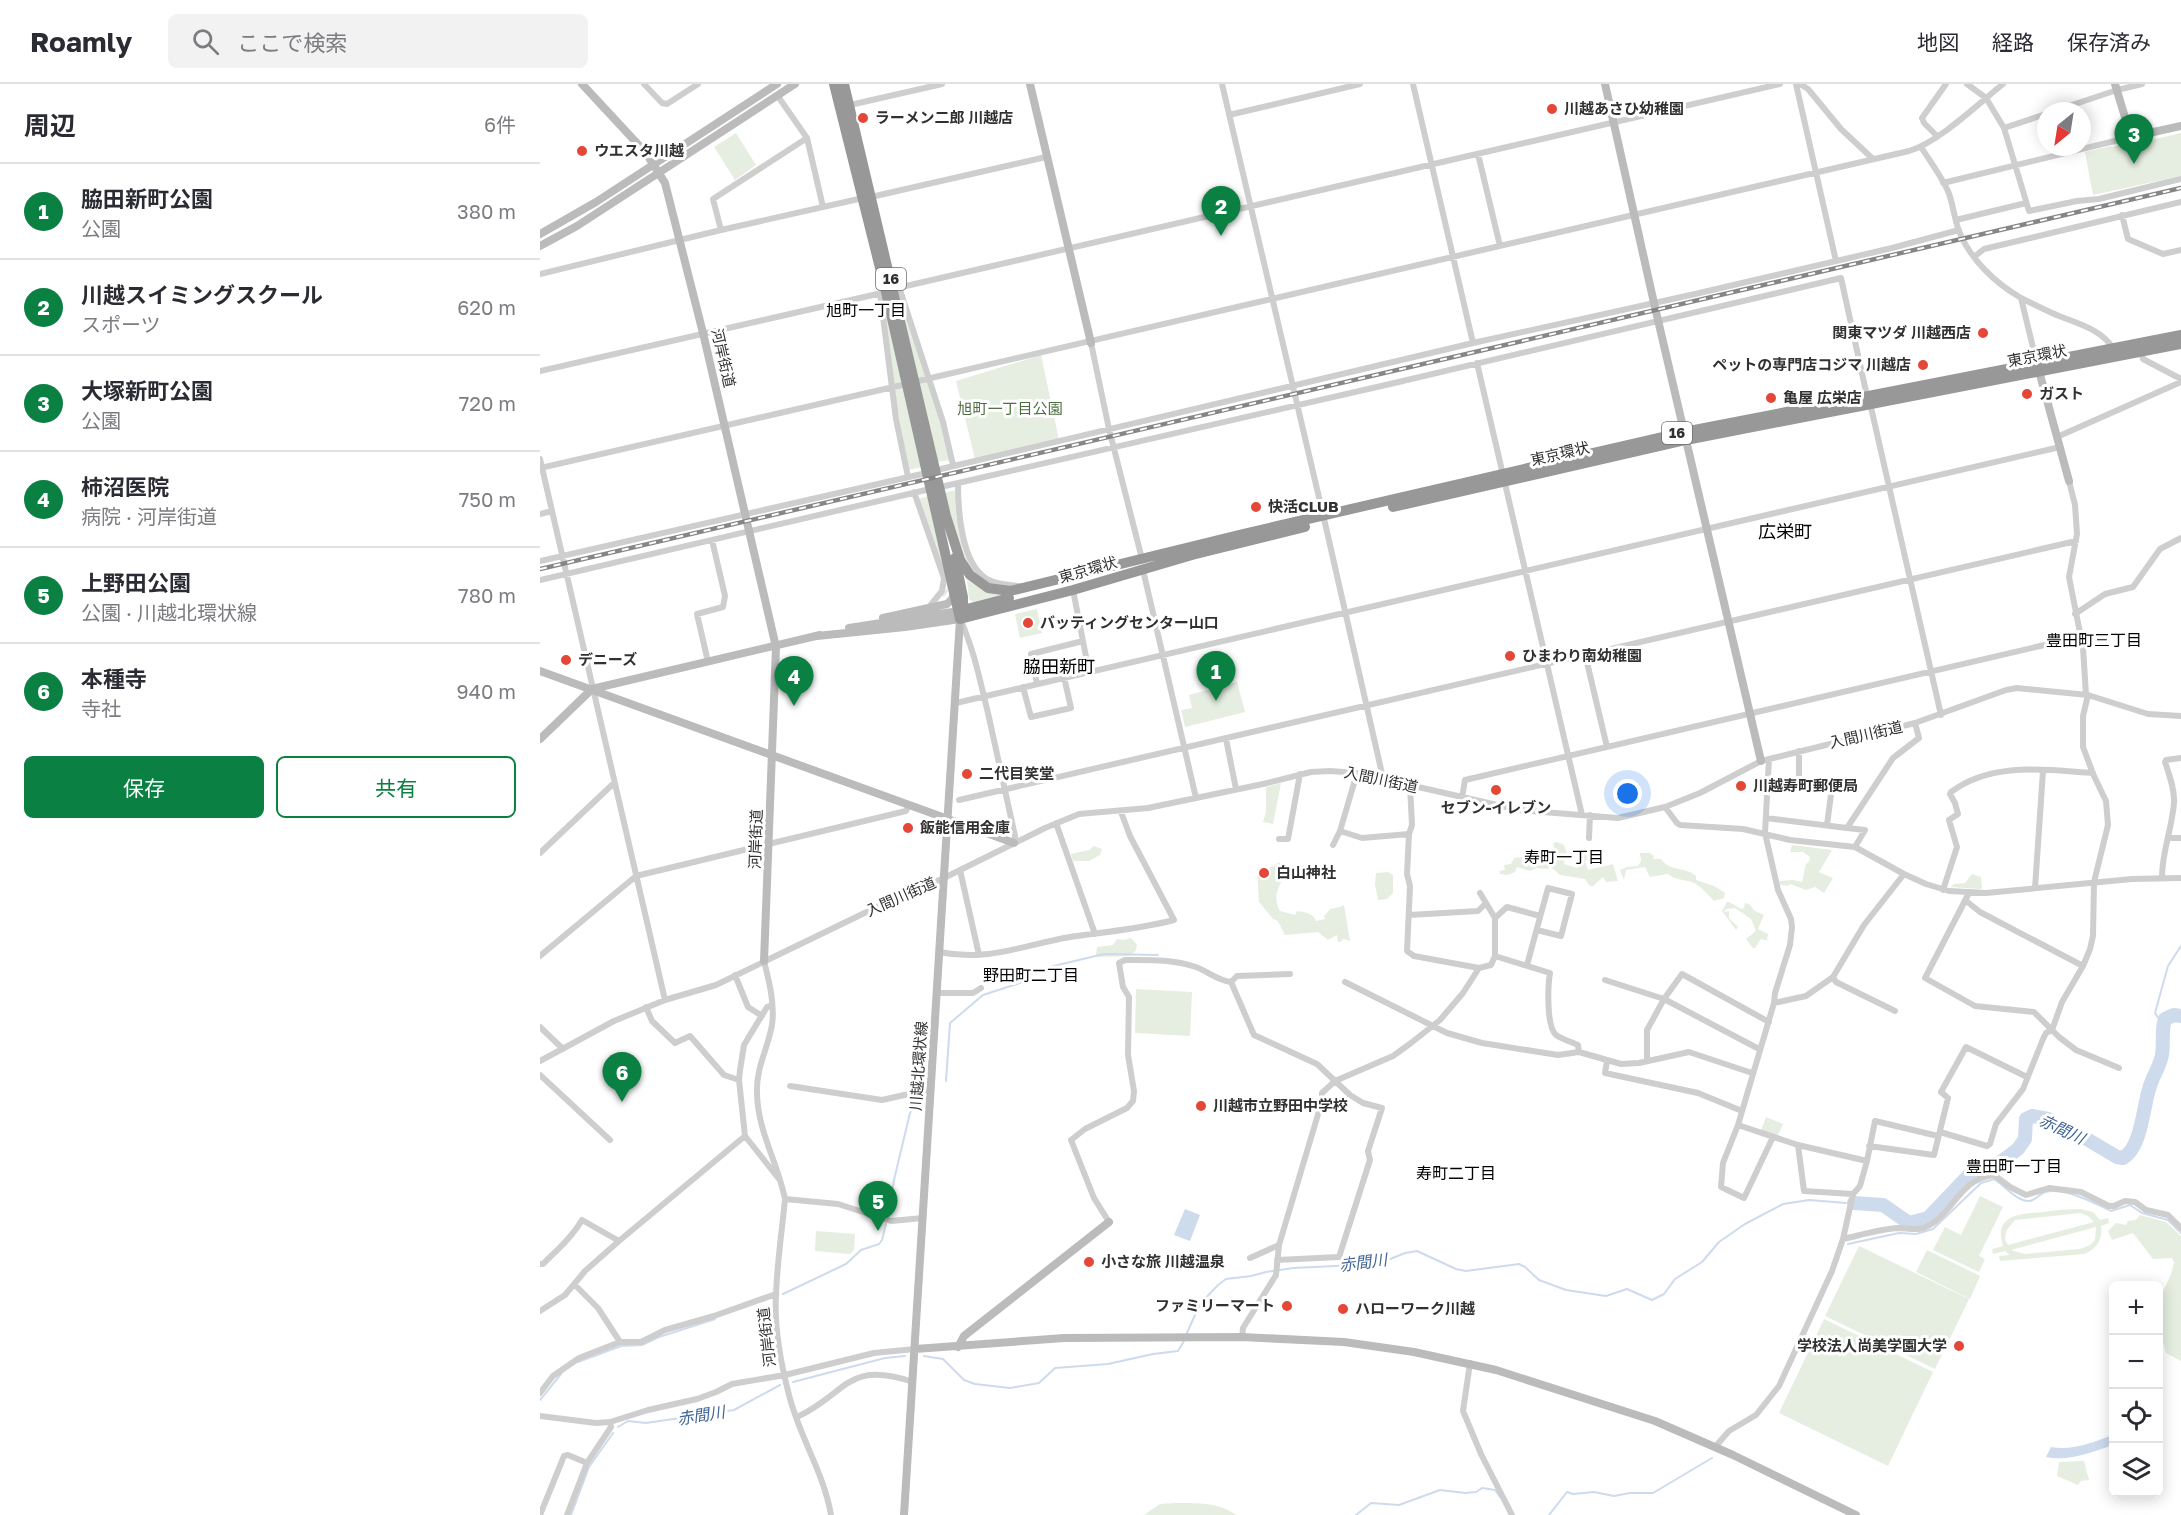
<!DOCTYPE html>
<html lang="ja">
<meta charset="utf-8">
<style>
:root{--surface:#fff;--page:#f2f2f3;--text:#2b2b33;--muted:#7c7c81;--line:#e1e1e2;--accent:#0b8043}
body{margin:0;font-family:"Golos Text","Noto Sans JP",sans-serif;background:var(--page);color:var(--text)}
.controls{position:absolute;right:18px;bottom:18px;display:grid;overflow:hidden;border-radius:9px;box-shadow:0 3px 15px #0003}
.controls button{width:54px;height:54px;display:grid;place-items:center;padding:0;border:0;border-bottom:2px solid var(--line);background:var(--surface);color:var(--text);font:30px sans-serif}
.compass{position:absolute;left:1497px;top:18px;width:54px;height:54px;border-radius:50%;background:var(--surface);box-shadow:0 3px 15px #0003;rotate:210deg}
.you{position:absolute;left:1088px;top:710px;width:21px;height:21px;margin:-15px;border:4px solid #fff;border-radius:50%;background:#1a73e8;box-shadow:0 0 0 9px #1a73e833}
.badge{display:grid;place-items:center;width:39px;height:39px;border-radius:50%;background:var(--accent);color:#fff;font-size:20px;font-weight:700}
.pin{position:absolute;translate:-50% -50px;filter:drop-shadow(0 2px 3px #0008)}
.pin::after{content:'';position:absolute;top:32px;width:21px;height:18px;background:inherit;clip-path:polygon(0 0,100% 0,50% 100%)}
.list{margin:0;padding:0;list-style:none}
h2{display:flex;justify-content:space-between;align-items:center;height:78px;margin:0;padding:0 24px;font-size:26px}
h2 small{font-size:20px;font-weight:400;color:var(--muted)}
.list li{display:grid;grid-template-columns:39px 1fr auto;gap:18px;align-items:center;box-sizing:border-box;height:96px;padding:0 24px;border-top:2px solid var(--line)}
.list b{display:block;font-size:22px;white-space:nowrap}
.list p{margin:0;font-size:20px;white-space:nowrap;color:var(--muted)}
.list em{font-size:20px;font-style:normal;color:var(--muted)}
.actions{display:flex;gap:12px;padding:18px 24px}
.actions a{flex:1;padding:14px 0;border:2px solid var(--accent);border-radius:9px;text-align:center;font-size:21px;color:var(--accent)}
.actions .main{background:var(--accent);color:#fff}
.icon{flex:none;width:33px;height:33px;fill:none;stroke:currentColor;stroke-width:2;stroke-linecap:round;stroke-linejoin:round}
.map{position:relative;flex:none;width:1641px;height:1431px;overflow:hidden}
header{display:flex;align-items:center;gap:36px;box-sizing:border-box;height:84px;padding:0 30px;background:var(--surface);border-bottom:2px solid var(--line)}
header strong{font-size:28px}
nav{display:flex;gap:33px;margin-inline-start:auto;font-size:21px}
.search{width:420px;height:54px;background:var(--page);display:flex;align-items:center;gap:15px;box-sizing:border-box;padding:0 21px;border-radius:9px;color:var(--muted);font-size:22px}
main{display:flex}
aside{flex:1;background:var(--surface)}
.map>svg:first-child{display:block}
</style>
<header>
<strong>Roamly</strong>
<div class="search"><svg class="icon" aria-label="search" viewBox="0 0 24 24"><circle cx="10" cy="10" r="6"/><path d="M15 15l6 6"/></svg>ここで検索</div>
<nav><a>地図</a><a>経路</a><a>保存済み</a></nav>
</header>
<main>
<aside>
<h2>周辺<small>6件</small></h2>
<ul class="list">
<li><span class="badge">1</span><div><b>脇田新町公園</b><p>公園</p></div><em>380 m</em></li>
<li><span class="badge">2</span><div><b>川越スイミングスクール</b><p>スポーツ</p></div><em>620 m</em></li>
<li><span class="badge">3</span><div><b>大塚新町公園</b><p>公園</p></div><em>720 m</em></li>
<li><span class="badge">4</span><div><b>柿沼医院</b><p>病院 · 河岸街道</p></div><em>750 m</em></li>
<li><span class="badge">5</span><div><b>上野田公園</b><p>公園 · 川越北環状線</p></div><em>780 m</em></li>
<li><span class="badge">6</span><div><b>本種寺</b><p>寺社</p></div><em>940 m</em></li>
</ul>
<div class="actions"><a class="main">保存</a><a>共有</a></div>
</aside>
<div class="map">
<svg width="1641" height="1431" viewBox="0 0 1641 1431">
<rect width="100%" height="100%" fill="#fff"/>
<path fill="#e5eee0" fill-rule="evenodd" d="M196,49l20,32 -21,15 -21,-33z
M1641,49v43l-88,19 -8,-43 26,-6 1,1 13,-3 1,2z
M358,210l29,83 -9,2z
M345,223l17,75 -9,2 -7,-52z
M501,271l18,85 -84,19 -19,-78z
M387,298l8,19 15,59 -13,2 -18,-79z
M363,303l19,80 -14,3 -14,-80z
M415,406l8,59 13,28 -15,-24 -16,-60z
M389,412l20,94 -5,7 -2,-1 5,-8 -1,-6 -28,-83z
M427,496l19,12 15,3 -28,7 -4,-3z
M497,525l5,24 -22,5 -5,-24z
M697,598l8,30 -60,15 -4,-17 11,-2 -3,-13z
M741,699l-8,41 -10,-2 3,-10v-25z
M1017,758l7,3 4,11 -3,2 -1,6 14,4 4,-13 -1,-3 3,-4h3l-2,6 3,4 -3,3 3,9 25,-6 5,17 -12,1 -3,-5 -10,9h-3l-5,-7 -25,-4 -10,-9 -2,3 -11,-1 -7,3 -13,-4 -2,5 -8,3 -7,-1 -1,-3 6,-1 -1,-5 7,-1 3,-6 18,-2 13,5 13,-1 -5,-17z
M1252,761l40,5 -13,22 14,6 -9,15 -9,-6 -9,3 -16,-6 -2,2 -7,-1 -2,-2v-2l14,-1 9,2 4,-18 3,-2 1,-5 -7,-5h-13z
M554,762l8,3 -2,6 -11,6h-16l-2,-7 18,-4z
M1100,769h10l4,3 -1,3h8c9,13 24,7 35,17v4l18,6 11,7 -1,5 -10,3c-6,-6 -10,-12 -18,-17 -9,-5 -20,-3 -28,-10l-18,3 -5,-10 -19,3 -2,10 -4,-10 7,-3 11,-1 3,-5z
M739,778l3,4 -1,3 2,9c-6,13 -10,19 -3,33l15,4 2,-4c8,1 16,2 19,10l9,-2 -1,-3 6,-7 10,-2 4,-2 6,36 -7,-2 -2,3h-3l-1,-7 -9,5 -10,-8 -33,3 -7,-14 -5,-2 -14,-17 -2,-32h10z
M848,788l5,3v18l-6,6 -9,1 -3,-15 1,-12z
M1432,790l9,3 1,11 -2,1 -30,-2 4,-3 11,-1z
M1187,818h2l12,7 3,-1 1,-5 4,1 6,7 9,4 -6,14 10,5 -1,5 2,2 -8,-2 -6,9h-2l-7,-9 10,-8 -5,-12 -16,-11 -9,1 -2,3 5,-1v7l9,9 -2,3 -14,-19z
M591,854l6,7 -1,5 -5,6 -33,1 -2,-3 1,-7 16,-2 4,-6 7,1z
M596,905l56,3 -2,44 -55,-3z
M1226,1033l17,7 -4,9 -3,2 -15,-5z
M1440,1112l23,11 -24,49 6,3 -6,13 -46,-22 12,-23 16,8z
M1541,1125l12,3 7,8 8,-2 1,5 -8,3c2,13 -4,23 -17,28l-84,7 -1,-5 11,-1 -5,-4 -12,3 -1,-5 11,-3c-10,-32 18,-32 40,-34 13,-2 25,-3 38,-3zM1540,1129l8,3 6,6 -86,23 -3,-6 1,-8 9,-11zM1556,1143l-1,13 -5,5 -10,4 -55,5 -14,-4z
M1600,1131l26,7 15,14v125l-15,-8c-4,-17 -12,-34 -7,-51 4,-14 13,-25 15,-40l-2,-4 -19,1 -20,-26 -21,7 -4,-9 8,-8 10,2 2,-4 8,-1z
M276,1147l39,3 -1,16 -4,4 -35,-3z
M1319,1162l110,53 -34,70 -110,-53z
M1387,1166l53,26 -10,23 -54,-27z
M1284,1235l109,53 -45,94 -109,-53z
M1544,1377l5,19 -8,1 -3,4 -21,-9 2,-14z
M635,1419c19,0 45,-1 61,12h-92l16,-11z"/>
<path fill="#cddbed" d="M645,1125l15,6 -10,26 -16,-6z
M1573,1351v10c-21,7 -44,17 -67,12l5,-10c22,4 42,-5 62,-12z"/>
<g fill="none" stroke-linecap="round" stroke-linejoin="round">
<path stroke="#cddbed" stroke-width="2" d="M1623,941l-8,-12 13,-47 13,-20
M406,997l4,-58 33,-28 37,-12 7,-7 14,-7 63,-15 54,1
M348,1133l6,-37 16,-67 9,-16
M1308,1160l51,-11 17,1 17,-5 48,-46 13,-4c10,6 22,22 35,22 6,0 10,-7 16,-9 19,-5 50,11 66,19l19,-6 12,8 26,7 13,13
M243,1210l63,-30 15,-14 18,-6 3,-4 4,-16
M646,1251l14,-31 18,-19 8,-6 25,-3 15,-4 27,-4 85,-4 27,-11 12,-2 39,18 10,2 53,-7 6,3 14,13 27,10 40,6 21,-7 25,11 12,-6 11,-15 27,-17 17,-20 26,-18 38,-20 26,-4 37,3
M384,1272l19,3 21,21 11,4 35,4 29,-5 16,-15 53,-4 45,-10 25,-3 6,-10
M38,1278l43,-16 21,-1 17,-8 56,-18
M253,1298l92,-24 20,-2
M0,1316l21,-26
M78,1343l10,-6 18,2 88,-13 46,-25
M31,1431l18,-48 24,-34
M816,1431l15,-12 28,2 41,-15 25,3 11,-1 6,-4 13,2 5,7
M1009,1431l18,-23 6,2 21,-2 20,4 16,-3h23l59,-35"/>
<path stroke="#cddbed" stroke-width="14" d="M1314,1119l29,2 26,18 19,-5 41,-43 29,-11 20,-15 7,-10 1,-20 6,-3 16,3 16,12 21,7 32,19 6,1c19,-10 20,-53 27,-72 3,-10 10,-20 12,-31 2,-12 -1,-24 3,-36l9,-4 7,1"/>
<path stroke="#cecece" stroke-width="6" d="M104,0l18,19 5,1 31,-20
M682,0l103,439 58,255
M873,0l60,259
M1256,0l40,177
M1260,0l8,5 33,40 32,30
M1427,0l19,14 18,30 25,83 48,-10 22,-2 82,-20
M237,11l30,43 16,69
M310,21l92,-21
M1514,27l63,-21 25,-6
M689,31l131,-31
M1464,44l42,-14
M1397,52l-13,-13 -2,-5 24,-34
M1381,63c9,14 20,29 27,44 5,12 6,27 11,40 11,28 36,52 62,67l16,66
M938,70l22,92
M1403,99l188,-46
M331,113l175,-40
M1582,131l6,24 35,15 18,-4
M1416,136l70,-17
M181,146l-8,-31 94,-61
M1434,173l10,-8 197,-47
M0,190l181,-44 142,-32
M359,203l44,135 10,43
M353,205l887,-205
M340,209l16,126 12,58
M1481,214c10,5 20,10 31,15 22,10 47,14 61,35
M551,259l18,86 33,130
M1601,268l2,7 38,20
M937,279l105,452
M0,287l346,-79
M378,297l991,-230c30,-9 69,-47 94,-67
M1330,319l71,312
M1517,353l124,-55
M0,375l125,541
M0,384l362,-83
M401,385l532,-126 222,-49 197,-46 67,-18
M1529,397l6,24 2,29 -8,43 14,71 3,47
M418,399c0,27 3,81 29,96 9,5 21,6 32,7
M405,402l445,-102 451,-106 26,118
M374,408l30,86 -2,13 -13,16
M0,430l12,-3
M0,477l382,-87
M603,486l53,228
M0,496l386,-90
M533,506l16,82
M1535,530l30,-20 28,-7 27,-38 21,-11
M420,535c14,30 20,62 28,94 9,41 18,82 27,123l-1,7
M1045,570l22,93
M168,578l-11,-48 26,-7 2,-11 -13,-56
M497,600l-6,-30 52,-13
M483,603l8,30 40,-9 -7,-31
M416,619l1104,-256
M686,655l10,50
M1259,667v35l17,2 16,-1 -5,38
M1229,675l-4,74 13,57 13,29 1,8 -2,18 -15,48 -1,10 -36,122 60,20 69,16 -7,25 -7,8 -10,45
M870,702l2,39 -3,9 -2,40 3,12 -3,65 7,5 65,12
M922,714l3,-18 614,-143
M419,716l1117,-259
M1125,723l12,16 3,2 63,4 47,11 65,7 49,27 22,10 23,7 37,2 146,-14 49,-1
M1226,734l81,10 46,-70 26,-20 -4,-15
M516,739l39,111
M1307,744l18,2 -10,17
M800,747l22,7 47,-4
M1049,754l1,-23
M1628,754h13
M739,755h9l12,-65
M793,761l7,-14 17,-58
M0,769l74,-70
M420,786l19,85
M1622,793c0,-26 10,-48 12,-74 1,-13 -5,-29 -9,-41l1,-2 15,-2
M1495,804l8,-117
M1403,806l14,-43 -8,-27 9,-6 -3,-11 -5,-9 1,-2c41,-31 95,-22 142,-19
M940,809l15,25v38l55,17c-2,12 -4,53 6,62 6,4 15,7 22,10l1,7
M1429,809l-44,85 50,28 59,6 25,25 17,13 43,18
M1425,816l15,12 103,54
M869,831l69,-4 7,-7
M955,834l12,-11 33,9
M399,868c50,10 84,-7 131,-15 35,-5 70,-8 104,-17l-44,-84 -9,-24
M0,872l96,-80 270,-65 3,-6
M224,877c5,20 11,43 8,64 -4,23 -16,43 -15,67 0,38 21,71 28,107 -3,32 -8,64 -9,96 -2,32 5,69 13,100 10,41 35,78 42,120
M987,881l21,-77 24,6 -11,42 -24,-6
M195,891l13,32 14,9
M1293,893l3,5 59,29
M1065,896l59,19 95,50
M691,898l23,53 63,29 33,31 13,8 19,5 -14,43 2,9 -31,97 -62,3
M805,898l102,51 35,10 76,12 21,-3 42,12 18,-1 50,-11 63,21
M397,909h36l8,-5
M1234,919l32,-7 27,-19 31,-52 40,-51
M106,923l6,14 23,22 15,-7 34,39 15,5
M0,943l22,21
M0,977l74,-40 51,-21 51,-15 163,-79 65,-28 101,-50 34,-14 69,-6 115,-24 48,-12 19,-1 27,2 162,37 99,8 47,-11 35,-14 61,-32 154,-38 91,-33 11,-2 71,7 60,19 33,2
M1067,977l-2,12 93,20 44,18
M1107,977v-31l17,-31 18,-25 87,48
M0,991l70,65
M250,1002l92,14 49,-11
M1198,1041l-15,38 -2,24 23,11 29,-61
M1400,1048l47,14 3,-2 6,-20 27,-35 20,-50 3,-6 6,-3 10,-28 21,-36 7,-17 3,-13 1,-54 14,-57 -2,-24 -12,-25 -11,-29v-31l5,-21
M205,1052l-6,-56 1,-10 4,-25 23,-38 5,-2
M1258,1061l6,46 49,3
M1329,1062l65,9 14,-57 -7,-6 25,-45 61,30
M1327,1077l8,-40 63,15
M245,1115l53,5 53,17 32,-3
M569,1138l-15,-24 -23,-58 14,-11 42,-21 6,-7 1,-10 -6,-36 1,-58 -6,-10 -4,-24 6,-3c25,0 47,-1 71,7 13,5 21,13 35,15l6,-6 53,-2
M79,1157l126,-105 34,43
M710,1174l29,-13
M0,1180h3c14,-14 29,-27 39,-44l37,21 -34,30 -20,24 -25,16
M34,1200l24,24 22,34
M702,1253l1,-9 33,-53 3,-30 43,-144v-8l13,-12 58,-25 18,-13 29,-23 23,-27 16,-25 12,-3 4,-9
M930,1279l-7,48 18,43 31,61
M0,1309l13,-17 26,-18 41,-16h21l24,-12 49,-14 62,-22
M0,1332l56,7 14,-1 38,-12 49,-11 19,-7 16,-8 53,-9 89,-22 41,-4
M257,1333c51,-24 49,-57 116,-35
M1175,1363l14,-16 27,-16 23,-29 53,-115 11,-32c18,-4 37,-10 55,-11 11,0 21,4 32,-3 23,-13 31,-47 64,-50l16,12 16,8 23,-7 32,4 28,14h5l11,-5 10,1 11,8 22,5 13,13
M0,1431l24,-59 4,-1 19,8
M27,1431l20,-52 24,-36 -1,-5"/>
<path stroke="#bbb" stroke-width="8" d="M42,0l64,69 19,30 38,150 73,314 -12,314
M490,0l61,259
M1065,0l49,219 107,458
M1575,0l16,53 50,-11
M0,150l56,-32 181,-118
M0,162l37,-20 218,-142
M1499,287l30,110
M343,534l64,-14 5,-5 2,-7
M309,544l110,-17
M277,552l88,-9 55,-8 -56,896
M0,587l474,172
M0,655l52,-50 228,-54
M418,1263l6,-11 145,-114
M375,1265l149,-11 178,-1 102,5 70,10 82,18 159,51 78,34 123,60"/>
<path stroke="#989898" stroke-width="10" d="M294,0l52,208 74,327
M304,0l102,432 14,44 10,15 18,13 22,3 233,-57 441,-102 497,-97
M853,423l293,-67 495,-96
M415,474l8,39v16
M419,527l50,-13
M420,535l113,-29 119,-35 113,-28"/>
<defs>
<path id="rail" d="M0,485l1641,-381"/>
</defs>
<use href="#rail" stroke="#868686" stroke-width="4.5"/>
<use href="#rail" stroke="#fff" stroke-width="2" stroke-dasharray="7" stroke-linecap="butt"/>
</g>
<g fill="#e44638" stroke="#fff" stroke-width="2">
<circle cx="1012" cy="25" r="6"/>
<circle cx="323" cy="34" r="6"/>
<circle cx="42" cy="67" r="6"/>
<circle cx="1443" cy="249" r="6"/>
<circle cx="1383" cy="281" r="6"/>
<circle cx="1487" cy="310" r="6"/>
<circle cx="1231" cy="314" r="6"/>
<circle cx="716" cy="423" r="6"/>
<circle cx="488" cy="539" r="6"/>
<circle cx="970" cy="572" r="6"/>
<circle cx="26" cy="576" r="6"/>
<circle cx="427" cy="690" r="6"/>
<circle cx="1201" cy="702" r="6"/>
<circle cx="956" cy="706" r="6"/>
<circle cx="368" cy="744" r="6"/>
<circle cx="724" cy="789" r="6"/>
<circle cx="661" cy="1022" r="6"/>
<circle cx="549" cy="1178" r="6"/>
<circle cx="747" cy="1222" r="6"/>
<circle cx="803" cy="1225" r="6"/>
<circle cx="1419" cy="1262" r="6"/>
</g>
<g text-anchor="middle" stroke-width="6" stroke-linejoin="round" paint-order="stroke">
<g fill="#fff" stroke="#6f6f6f" stroke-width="1.5">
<rect x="336" y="184" width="30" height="22" rx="4.5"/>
<rect x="1122" y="338" width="30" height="22" rx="4.5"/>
</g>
<g font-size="14" font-weight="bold" fill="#313131">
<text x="351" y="200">16</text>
<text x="1137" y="354">16</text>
</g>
<g font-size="15" font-weight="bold" fill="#313131" stroke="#fff" text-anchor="start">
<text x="1024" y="30">川越あさひ幼稚園</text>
<text x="335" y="39">ラーメン二郎 川越店</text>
<text x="54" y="72">ウエスタ川越</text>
<text x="1431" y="254" text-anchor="end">関東マツダ 川越西店</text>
<text x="1371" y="286" text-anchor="end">ペットの専門店コジマ 川越店</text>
<text x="1499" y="315">ガスト</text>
<text x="1243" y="319">亀屋 広栄店</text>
<text x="728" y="428">快活CLUB</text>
<text x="500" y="544">バッティングセンター山口</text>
<text x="982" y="577">ひまわり南幼稚園</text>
<text x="38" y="581">デニーズ</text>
<text x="439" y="695">二代目笑堂</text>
<text x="1213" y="707">川越寿町郵便局</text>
<text x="956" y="729" text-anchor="middle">セブン-イレブン</text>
<text x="380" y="749">飯能信用金庫</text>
<text x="736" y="794">白山神社</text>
<text x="673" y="1027">川越市立野田中学校</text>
<text x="561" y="1183">小さな旅 川越温泉</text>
<text x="735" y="1227" text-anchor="end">ファミリーマート</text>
<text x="815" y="1230">ハローワーク川越</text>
<text x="1407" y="1267" text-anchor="end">学校法人尚美学園大学</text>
</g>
<g font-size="15" fill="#313131" stroke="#fff">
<text transform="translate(1497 272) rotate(-11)" y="5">東京環状</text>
<text transform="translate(183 274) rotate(77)" y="5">河岸街道</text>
<text transform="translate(1020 370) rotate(-13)" y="5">東京環状</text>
<text transform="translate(548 486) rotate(-16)" y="5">東京環状</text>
<text transform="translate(1326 651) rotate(-13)" y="5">入間川街道</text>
<text transform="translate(841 696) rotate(12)" y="5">入間川街道</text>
<text transform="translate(216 755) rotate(-88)" y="5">河岸街道</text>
<text transform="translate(361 813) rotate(-24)" y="5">入間川街道</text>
<text transform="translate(379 982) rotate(-86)" y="5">川越北環状線</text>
<text transform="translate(227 1253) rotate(-97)" y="5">河岸街道</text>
</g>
<g font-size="15" fill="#4d6e3e" stroke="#fff">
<text x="470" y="330">旭町一丁目公園</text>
</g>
<g font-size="16" fill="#000" stroke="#fff">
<text x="326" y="232">旭町一丁目</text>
<text x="1554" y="562">豊田町三丁目</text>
<text x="1024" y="779">寿町一丁目</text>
<text x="491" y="897">野田町二丁目</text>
<text x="1474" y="1088">豊田町一丁目</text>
<text x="916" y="1095">寿町二丁目</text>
</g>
<g font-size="16" font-style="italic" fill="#3f6594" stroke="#fff">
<text transform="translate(1522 1045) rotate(25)" y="6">赤間川</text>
<text transform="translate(823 1178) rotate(-7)" y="6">赤間川</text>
<text transform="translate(161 1331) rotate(-9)" y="6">赤間川</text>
</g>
<g font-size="18" fill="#000" stroke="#fff">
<text x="1245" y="454">広栄町</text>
<text x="519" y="589">脇田新町</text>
</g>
</g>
</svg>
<div class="controls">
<button>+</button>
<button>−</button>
<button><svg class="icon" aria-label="locate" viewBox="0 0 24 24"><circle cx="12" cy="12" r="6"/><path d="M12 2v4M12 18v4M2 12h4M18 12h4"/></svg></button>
<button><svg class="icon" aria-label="layers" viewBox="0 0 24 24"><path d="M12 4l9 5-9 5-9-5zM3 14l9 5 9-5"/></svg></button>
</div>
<svg class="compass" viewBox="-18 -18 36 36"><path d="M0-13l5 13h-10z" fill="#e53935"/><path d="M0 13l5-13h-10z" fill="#7c7c81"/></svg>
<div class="you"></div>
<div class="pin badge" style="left:676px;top:617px">1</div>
<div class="pin badge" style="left:681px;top:152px">2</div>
<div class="pin badge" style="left:1594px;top:80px">3</div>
<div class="pin badge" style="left:254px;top:622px">4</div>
<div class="pin badge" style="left:338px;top:1147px">5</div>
<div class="pin badge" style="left:82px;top:1018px">6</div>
</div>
</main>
